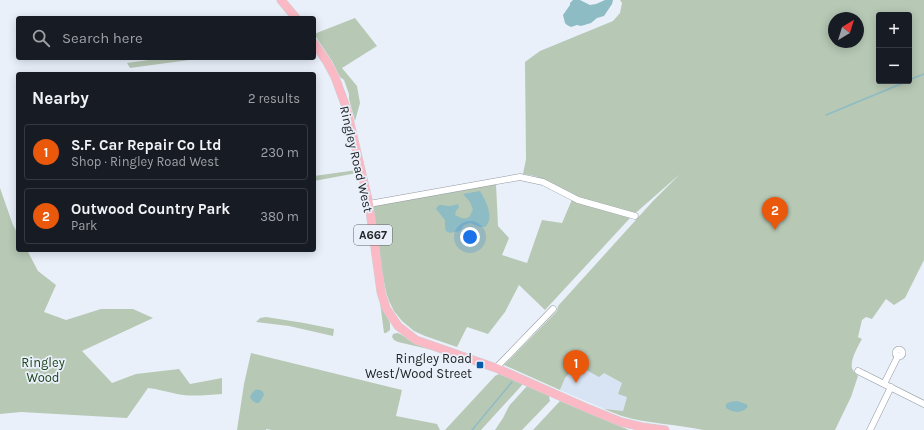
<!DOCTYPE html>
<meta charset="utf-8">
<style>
:root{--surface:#171b24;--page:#20242c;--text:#f1f3f6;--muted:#9ea1a6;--line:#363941;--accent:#ea580c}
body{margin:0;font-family:Karla,sans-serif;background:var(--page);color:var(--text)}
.controls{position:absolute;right:12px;top:12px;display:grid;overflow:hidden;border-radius:4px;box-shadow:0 2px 10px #0003}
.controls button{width:36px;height:36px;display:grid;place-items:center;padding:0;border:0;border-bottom:1px solid var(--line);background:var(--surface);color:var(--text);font:20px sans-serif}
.compass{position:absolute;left:828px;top:12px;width:36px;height:36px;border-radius:50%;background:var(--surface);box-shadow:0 2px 10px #0003;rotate:38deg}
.you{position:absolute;left:470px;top:237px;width:14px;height:14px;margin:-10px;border:3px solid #fff;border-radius:50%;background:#1a73e8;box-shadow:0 0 0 6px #1a73e833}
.badge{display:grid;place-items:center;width:26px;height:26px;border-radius:50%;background:var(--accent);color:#fff;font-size:13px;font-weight:700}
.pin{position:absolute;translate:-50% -33px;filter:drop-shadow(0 1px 2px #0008)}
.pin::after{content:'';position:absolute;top:21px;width:14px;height:12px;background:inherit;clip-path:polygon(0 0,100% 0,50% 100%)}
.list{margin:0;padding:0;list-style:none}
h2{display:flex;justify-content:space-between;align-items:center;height:52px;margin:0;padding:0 16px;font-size:17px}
h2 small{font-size:13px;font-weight:400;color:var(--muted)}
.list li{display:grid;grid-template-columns:26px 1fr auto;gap:12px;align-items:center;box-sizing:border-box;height:56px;margin:0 8px 8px;padding:0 8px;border:1px solid var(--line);border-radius:4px}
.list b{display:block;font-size:15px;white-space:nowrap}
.list p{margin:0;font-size:13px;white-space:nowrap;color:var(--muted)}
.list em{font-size:13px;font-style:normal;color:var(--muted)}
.icon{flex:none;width:22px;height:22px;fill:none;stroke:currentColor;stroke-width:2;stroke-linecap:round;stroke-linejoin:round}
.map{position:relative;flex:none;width:924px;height:430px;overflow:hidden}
.search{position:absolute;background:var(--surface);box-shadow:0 2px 10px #0003;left:16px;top:16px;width:300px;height:44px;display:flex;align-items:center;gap:10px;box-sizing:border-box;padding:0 14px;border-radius:4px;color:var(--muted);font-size:15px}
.panel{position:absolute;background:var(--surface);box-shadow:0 2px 10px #0003;left:16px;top:72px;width:300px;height:180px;border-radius:4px}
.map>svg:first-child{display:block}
</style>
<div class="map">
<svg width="924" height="430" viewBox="0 0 924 430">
<rect width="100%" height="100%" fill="#e9f0fa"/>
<path fill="#d8e4f3" d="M577,365l27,8 18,10 5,14 -6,19 -61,-26 5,-12z"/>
<path fill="#b7c8b5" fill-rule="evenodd" d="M620,0h304v260l-19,38 -11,7 -8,-6 -14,20 -6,-2 -4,3 -4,17 4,2c-4,7 -12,21 -10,29 1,3 4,6 6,8l-7,21 -16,33h-132c-27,-6 -55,-6 -81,-14 -6,-2 -12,-5 -18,-7l19,2 4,-14 -9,-3 4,-11 -18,-10 -5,4 -22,-12 -12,13 -5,12 -56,-25 53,-54 1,-5 95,-105 27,-27 -49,43 -86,93 -26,-25 -14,27 -17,22 -21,-7 -10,20 -32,-11 -11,-5 -12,-10 -8,-10 -5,-10 -3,-9 -6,-31 -7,-56 123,-21 2,42 11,12 -7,17 25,8 15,-43 20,3 12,-28c-17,-9 -32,-19 -51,-21l3,-15 -1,-97 15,-11 73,-30 7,-8 2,-10zM879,15h30v66h-30zM834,18h24v24h-24z
M355,18l22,28 -35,22 15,18 3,17 -5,18 -6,-22v-5l-5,-14 -4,-3 -8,-16 -18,-27z
M164,58h40l-74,10 -3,-5z
M357,170v3l-43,8v-5z
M0,188l13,37 5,9v16h9l11,21 18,14 -12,27 22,8 35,-11h32l20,9 -71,33 30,32 24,-9 43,-5 11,15 32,-6v16c-15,1 -31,3 -45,0 -10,-2 -19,-5 -29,-6l-21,30 -106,-6 -21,2z
M380,302l10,21v7l-4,3h-2z
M266,317l38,6 30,6 -1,7 -44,-10 -33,-4 4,-4z
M397,333c5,1 9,5 13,8 9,4 18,7 27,10l-39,-9 -4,-2 -2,-3 1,-3z
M251,353l151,37 -6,26 41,8 3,6h-168l-6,-1v1h-29l7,-46z
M499,374l24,10 -42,46h-36l50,-54z
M527,386l22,10 1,5 -28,29h-27l8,-12 6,-12z
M560,401l69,29h-96z"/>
<path fill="#8ebcc4" d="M573,0h7l10,5 6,-1 9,-4h8l-1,4 -8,12 -7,2 -6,5 -10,3 -4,-1 -6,2 -4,-2 -2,-2 -2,-8 7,-10v-2z
M480,191c6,10 15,27 5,36h-5l-10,-4 -6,2 -4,6 -10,2 -4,-2 -1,-4v-7l-9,-11c4,-7 6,-3 12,-3 3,0 7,-1 10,-2l1,3 -3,4 -1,4c4,2 11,6 15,1 0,0 2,-5 3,-6l-3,-8 -7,-8z
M255,390c5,-1 8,0 9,5l-5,8c-5,0 -7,-2 -9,-6l2,-4z
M737,401l9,3 2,2c-5,8 -15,7 -22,2v-4l4,-2z"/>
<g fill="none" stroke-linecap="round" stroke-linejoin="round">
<path stroke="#8ebcc4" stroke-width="1.5" d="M909,80l15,-6
M826,115l82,-34
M472,430l40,-48"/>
<defs>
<path id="minor" d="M369,204l151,-27 23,5 35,18 57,16
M895.5 353a3.5 3.5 0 1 1 7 0a3.5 3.5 0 1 1-7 0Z
M496,368l57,-59
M858,371l66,33
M884,384l14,-28
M870,430l21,-43"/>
<path id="major" d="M281,0l15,18
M314,43l13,19 8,15 12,33 22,94 12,88 5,16 12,18 18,14 80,28 93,41 32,13 21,5 23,3"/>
</defs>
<use href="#minor" stroke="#9399a2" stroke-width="7"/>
<use href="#major" stroke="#cecfd0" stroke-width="9"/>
<use href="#minor" stroke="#fff" stroke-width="6"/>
<use href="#major" stroke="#fbb9c5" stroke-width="8"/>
</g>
<rect fill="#055dab" stroke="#e9f0fa" stroke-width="1.5" x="476" y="361" width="8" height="8" rx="2"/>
<g text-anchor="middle" stroke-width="3.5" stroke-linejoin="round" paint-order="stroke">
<rect fill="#e9f0fa" stroke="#5e6267" stroke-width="1" x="354" y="225" width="38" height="20" rx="3"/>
<g font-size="12" font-weight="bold" fill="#222528">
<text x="373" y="239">A667</text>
</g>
<g font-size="13" fill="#222528" stroke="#e9f0fa">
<text transform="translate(357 159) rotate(77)" y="5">Ringley Road West</text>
</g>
<g font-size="13" fill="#222528" stroke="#e9f0fa" text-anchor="end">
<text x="472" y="363">Ringley Road<tspan x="472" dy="15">West/Wood Street</tspan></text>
</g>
<g font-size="13" fill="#1f451c" stroke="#e9f0fa">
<text x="43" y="367">Ringley<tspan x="43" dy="15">Wood</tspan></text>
</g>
</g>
</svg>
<div class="controls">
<button>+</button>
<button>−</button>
</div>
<svg class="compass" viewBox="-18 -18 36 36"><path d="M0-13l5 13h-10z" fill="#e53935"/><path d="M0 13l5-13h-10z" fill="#9ea1a6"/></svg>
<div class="you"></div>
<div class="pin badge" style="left:576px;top:383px">1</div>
<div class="pin badge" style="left:775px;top:230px">2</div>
<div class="search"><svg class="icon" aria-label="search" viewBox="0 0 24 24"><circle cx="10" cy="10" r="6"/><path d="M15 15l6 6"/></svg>Search here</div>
<section class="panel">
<h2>Nearby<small>2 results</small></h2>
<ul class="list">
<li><span class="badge">1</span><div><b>S.F. Car Repair Co Ltd</b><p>Shop · Ringley Road West</p></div><em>230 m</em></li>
<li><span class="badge">2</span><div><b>Outwood Country Park</b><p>Park</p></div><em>380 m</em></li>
</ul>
</section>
</div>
